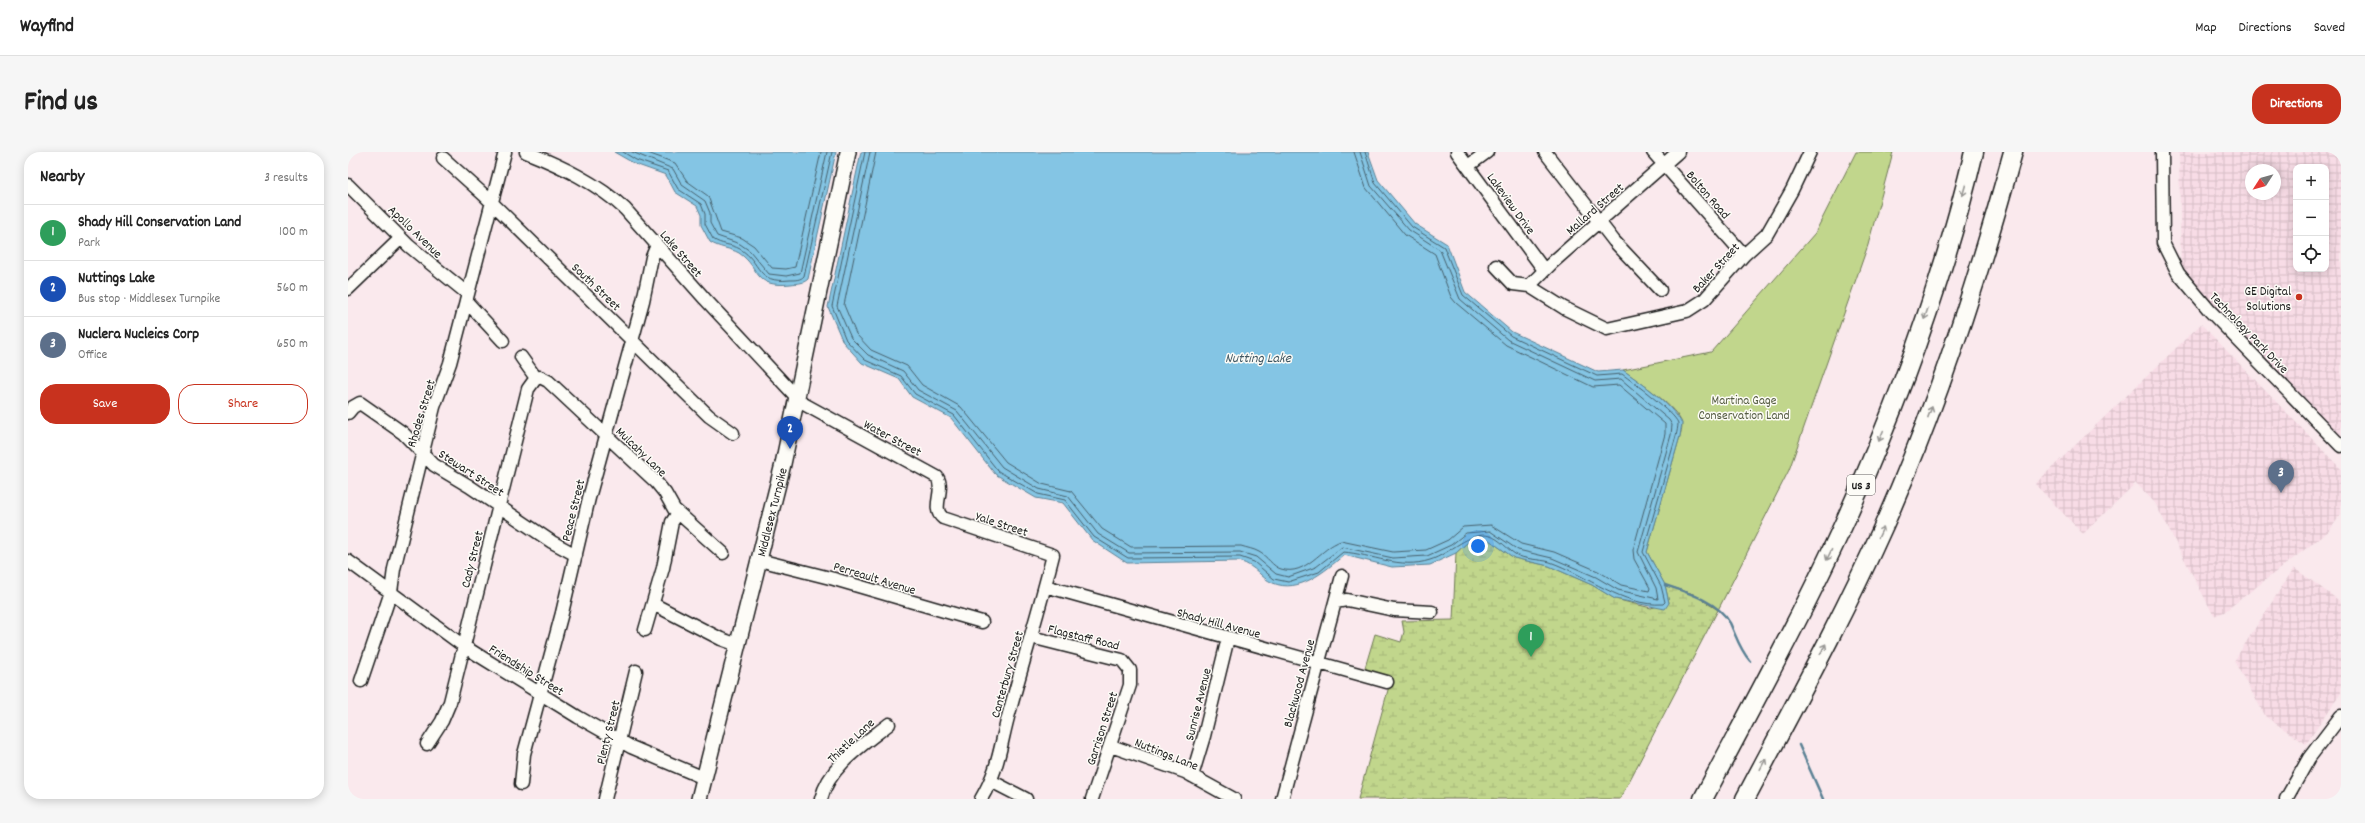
<!DOCTYPE html>
<meta charset="utf-8">
<style>
:root{--surface:#fff;--page:#f6f6f6;--text:#222;--muted:#767676;--line:#e0e0e0;--accent:#c8321e}
body{margin:0;font-family:Dekko,sans-serif;background:var(--page);color:var(--text)}
.controls{position:absolute;right:12px;top:12px;display:grid;overflow:hidden;border-radius:8px;box-shadow:0 2px 10px #0003}
.controls button{width:36px;height:36px;display:grid;place-items:center;padding:0;border:0;border-bottom:1px solid var(--line);background:var(--surface);color:var(--text);font:20px sans-serif}
.compass{position:absolute;left:1897px;top:12px;width:36px;height:36px;border-radius:50%;background:var(--surface);box-shadow:0 2px 10px #0003;rotate:234deg}
.you{position:absolute;left:1130px;top:394px;width:14px;height:14px;margin:-10px;border:3px solid #fff;border-radius:50%;background:#1a73e8;box-shadow:0 0 0 6px #1a73e833}
.badge{display:grid;place-items:center;width:26px;height:26px;border-radius:50%;background:var(--accent);color:#fff;font-size:13px;font-weight:700}
.pin{position:absolute;translate:-50% -33px;filter:drop-shadow(0 1px 2px #0008)}
.pin::after{content:'';position:absolute;top:21px;width:14px;height:12px;background:inherit;clip-path:polygon(0 0,100% 0,50% 100%)}
.list{margin:0;padding:0;list-style:none}
h2{display:flex;justify-content:space-between;align-items:center;height:52px;margin:0;padding:0 16px;font-size:17px}
h2 small{font-size:13px;font-weight:400;color:var(--muted)}
.list li{display:grid;grid-template-columns:26px 1fr auto;gap:12px;align-items:center;box-sizing:border-box;height:56px;padding:0 16px;border-top:1px solid var(--line)}
.list b{display:block;font-size:15px;white-space:nowrap}
.list p{margin:0;font-size:13px;white-space:nowrap;color:var(--muted)}
.list em{font-size:13px;font-style:normal;color:var(--muted)}
.actions{display:flex;gap:8px;padding:12px 16px}
.actions a{flex:1;padding:9px 0;border:1px solid var(--accent);border-radius:16px;text-align:center;font-size:14px;color:var(--accent)}
.actions .main{background:var(--accent);color:#fff}
.icon{flex:none;width:22px;height:22px;fill:none;stroke:currentColor;stroke-width:2;stroke-linecap:round;stroke-linejoin:round}
.map{position:relative;flex:none;width:1993px;height:647px;overflow:hidden;border-radius:16px}
header{display:flex;align-items:center;gap:24px;box-sizing:border-box;height:56px;padding:0 20px;background:var(--surface);border-bottom:1px solid var(--line)}
header strong{font-size:19px}
nav{display:flex;gap:22px;margin-inline-start:auto;font-size:14px}
.intro{display:flex;align-items:center;justify-content:space-between;box-sizing:border-box;height:96px;padding:0 24px}
h1{margin:0;font-size:28px}
.button{padding:10px 18px;border-radius:16px;background:var(--accent);color:#fff;font-size:14px;font-weight:700}
main{display:flex;gap:24px;padding:0 24px}
aside{flex:1;background:var(--surface);border-radius:16px;box-shadow:0 2px 10px #0003}
.map>svg:first-child{display:block}
</style>
<header>
<strong>Wayfind</strong>
<nav><a>Map</a><a>Directions</a><a>Saved</a></nav>
</header>
<div class="intro"><h1>Find us</h1><a class="button">Directions</a></div>
<main>
<aside>
<h2>Nearby<small>3 results</small></h2>
<ul class="list">
<li><span class="badge" style="background:#2e9e5b">1</span><div><b>Shady Hill Conservation Land</b><p>Park</p></div><em>100 m</em></li>
<li><span class="badge" style="background:#1a4fb4">2</span><div><b>Nuttings Lake</b><p>Bus stop · Middlesex Turnpike</p></div><em>560 m</em></li>
<li><span class="badge" style="background:#5c6f8a">3</span><div><b>Nuclera Nucleics Corp</b><p>Office</p></div><em>650 m</em></li>
</ul>
<div class="actions"><a class="main">Save</a><a>Share</a></div>
</aside>
<div class="map">
<svg width="1993" height="647" viewBox="0 0 1993 647">
<defs>
<pattern id="industrial-grid" width="8" height="8" patternUnits="userSpaceOnUse"><rect width="8" height="8" fill="#f8dce6"/><path d="M0 4h8M4 0v8" fill="none" stroke="#d4bcc5"/></pattern>
<pattern id="wetland-marsh" width="20" height="14" patternUnits="userSpaceOnUse"><rect width="20" height="14" fill="#c1d68c"/><path d="M1 5h8M5 5V1M11 12h8M15 12V8" fill="none" stroke="#a5b778"/></pattern>
</defs>
<rect width="100%" height="100%" fill="#fae9ed"/>
<filter id="ink" filterUnits="userSpaceOnUse"><feTurbulence type="fractalNoise" baseFrequency=".025" numOctaves="2"/><feDisplacementMap in="SourceGraphic" scale="8" xChannelSelector="R" yChannelSelector="G"/><feConvolveMatrix kernelMatrix="1 2 1 2 8 2 1 2 1" color-interpolation-filters="sRGB"/></filter>
<g filter="url(#ink)">
<path fill="url(#industrial-grid)" fill-rule="evenodd" d="M1831,0h162v286l-160,-167zM1948,15h30v102h-30zM1903,18h24v24h-24z
M1853,172l140,145v45l-11,16 -106,82 -10,4 -59,-113 -19,-20 -53,51 -48,-50z
M1946,416l47,34v91l-35,51 -40,-27 -32,-56z"/>
<path fill="#c1d68c" stroke="#6e7954" d="M1508,0h37l-25,93 -79,225 -71,140 -25,-16 -28,-9 -18,-33 33,-116c1,-4 3,-11 1,-15 -9,-18 -42,-39 -58,-51l88,-18 104,-119z"/>
<path fill="url(#wetland-marsh)" stroke="#6e7954" d="M1141,388l25,18 35,8 43,19 23,14 36,9 18,-5 -4,-18 28,9 25,16 -98,189h-262l33,-120 -27,-8 11,-37 26,8 3,-10 -2,-11 51,-1 3,-67 13,-12z"/>
<path fill="#84c5e4" stroke="#5a8194" d="M266,0h222l-28,127c-5,5 -11,4 -17,5 -39,4 -29,-15 -52,-31 -9,-5 -20,-5 -29,-11l-9,-17v-10l-4,-9 -22,-14 -9,-17 -31,-11z
M513,0h507l10,28 37,44 32,20 18,48 47,40 86,40 25,-2c21,15 45,31 59,53l-2,13 -33,116 18,33 4,18 -4,6 -50,-10 -23,-14 -43,-19 -35,-8 -25,-18 -20,1 -13,12 -26,12 -38,2 -48,-12c-19,16 -45,39 -71,28 -14,-6 -15,-16 -34,-22l-112,2 -35,-23 -29,-37 -27,-5 -41,-24 -44,-56 -39,-21 -13,-18 -37,-16 -19,-21 -15,-35z"/>
<g fill="none" stroke-linecap="round" stroke-linejoin="round">
<path stroke="#46606c" stroke-width="1" d="M275,0l13,8 32,11 10,18 23,15 4,10v10l8,15c8,6 18,5 27,10 22,13 15,35 50,31 5,0 11,0 14,-4l28,-124
M284,0l41,17 9,16 23,16 5,12v10l7,13 23,8 10,7 19,23 17,2 14,-3 27,-121
M297,0l30,11 12,18 21,15 13,36 21,6 12,8 18,22 14,1 9,-2 26,-115
M517,0l-33,154 14,34 19,20 36,16 14,18 39,21 44,56 40,23 27,6 29,37 34,21 112,-1 14,5 20,17 14,3 31,-10 24,-20c29,2 57,18 87,8 20,-6 40,-30 60,-24 10,3 17,13 25,18 9,6 25,5 35,8 37,13 73,45 113,42l2,-2 -4,-16 -18,-34 33,-116c1,-4 2,-9 2,-13 -4,-11 -45,-41 -56,-49l-25,2 -86,-40 -48,-41 -19,-48 -32,-20 -37,-44 -10,-31
M522,0l-33,154 14,32 17,17 35,16 15,19 39,21 45,56 37,22 29,7 30,38 31,19 111,-1 16,5 20,17 12,3 28,-10 26,-20 51,11 34,-2 24,-11 15,-12 24,-2 28,19 34,8 44,19 22,13 40,9 -2,-11 -18,-36 33,-117 1,-10 -3,-5 -48,-41 -26,2 -87,-41 -48,-41 -20,-49 -31,-20 -38,-44 -11,-34
M528,0l-32,153 12,29 15,16 36,16 15,19 39,22 45,55 36,22 29,7 31,38 29,18 110,-1c6,2 13,3 18,6 8,4 14,15 22,17 25,8 40,-22 60,-28l52,11 33,-2 22,-10 15,-13 28,-2 30,19 33,8 44,19 23,14 28,6 1,-3 -16,-29 -1,-9 32,-116v-10l-46,-39 -26,2 -87,-42 -50,-42 -5,-6 -16,-43 -30,-19 -39,-47 -12,-36"/>
<path stroke="#5a8194" stroke-width="2.5" d="M1317,433c21,7 53,16 65,38 6,13 10,27 20,38
M1451,593l24,54"/>
<defs>
<path id="minor" d="M178,0c35,14 71,31 99,57l80,90 97,104 135,74c9,13 -7,31 6,41l110,37c-13,52 -29,103 -43,155 -10,34 -10,57 -29,89
M1109,0l87,118
M1197,0l69,89 46,49
M1305,0l91,103
M1814,0l1,91 15,30 32,38 131,135
M95,6l41,37 225,221 24,17
M1120,14l19,-14
M0,33l61,61 59,48
M1148,114l17,18 16,2
M1181,134l35,22 43,21 80,-18 17,-11 40,-45 23,-21 25,-44 18,-38
M1181,134l24,-24 125,-110
M0,137l53,-51
M118,149l37,40
M173,205l15,21
M188,226l4,-1 8,4 108,101 9,11 9,16 49,44
M0,261l5,-6 7,-4 43,30 31,32 35,21 83,56 24,13
M411,408l75,19 148,43
M0,409l117,86 113,70 53,30 73,31
M697,434l342,96
M987,450l12,-2 47,10 38,2
M305,452l68,35 17,6
M297,478l18,-62 9,-46 6,-9
M683,485l91,23 8,10v15l-38,114
M13,529l30,-89 3,-23 40,-162 16,-44 55,-211
M79,592l15,-23 8,-19 78,-313 8,-11
M763,594l74,26 49,27
M844,624l12,-40 24,-98
M643,629l35,18
M173,632l3,-30 38,-141 27,-115 54,-197 9,-44 5,-12
M257,647l31,-128
M473,647c8,-33 43,-55 68,-75
M934,647l60,-223
M1938,647l23,-41 32,-42"/>
<g id="major">
<path id="s1" d="M351,647l84,-335 65,-312"/>
</g>
<path id="highway" d="M1355,647c49,-93 100,-185 143,-280 53,-118 98,-241 128,-367
M1397,647c48,-91 97,-180 139,-274 54,-121 94,-245 129,-373"/>
</defs>
<use href="#minor" stroke="#1c1c1c" stroke-width="15"/>
<use href="#major" stroke="#1c1c1c" stroke-width="18"/>
<use href="#highway" stroke="#1c1c1c" stroke-width="21"/>
<use href="#minor" stroke="#fdfcf7" stroke-width="12"/>
<use href="#major" stroke="#fdfcf7" stroke-width="15"/>
<use href="#highway" stroke="#fdfcf7" stroke-width="18"/>
</g>
<defs><path id="oneway-shaft" d="M-6 0H5M1.5-3L5.5 0L1.5 3" fill="none" stroke-width="1.6" stroke-linecap="round" stroke-linejoin="round"/></defs>
<g stroke="#989794">
<use href="#oneway-shaft" transform="translate(1616 38) rotate(106)"/>
<use href="#oneway-shaft" transform="translate(1578 162) rotate(109)"/>
<use href="#oneway-shaft" transform="translate(1582 260) rotate(-69)"/>
<use href="#oneway-shaft" transform="translate(1533 284) rotate(113)"/>
<use href="#oneway-shaft" transform="translate(1533 380) rotate(-65)"/>
<use href="#oneway-shaft" transform="translate(1481 403) rotate(116)"/>
<use href="#oneway-shaft" transform="translate(1475 497) rotate(-62)"/>
<use href="#oneway-shaft" transform="translate(1415 612) rotate(-62)"/>
</g>
</g>
<circle fill="#c8321e" stroke="#fdfcf7" stroke-width="1.5" cx="1951" cy="145" r="4"/>
<g text-anchor="middle" stroke-width="3" stroke-linejoin="round" paint-order="stroke">
<rect fill="#fdfcf7" stroke="#605f5e" stroke-width="1" x="1499" y="323" width="28" height="20" rx="3"/>
<g font-size="12" font-weight="bold" fill="#1c1c1c">
<text x="1513" y="337">US 3</text>
</g>
<g font-size="13" fill="#1c1c1c" stroke="#fdfcf7">
<text transform="translate(1361 42) rotate(49)" y="5">Bolton Road</text>
<text transform="translate(1164 51) rotate(54)" y="5">Lakeview Drive</text>
<text transform="translate(1246 56) rotate(-41)" y="5">Mallard Street</text>
<text transform="translate(68 79) rotate(44)" y="5">Apollo Avenue</text>
<text transform="translate(334 101) rotate(49)" y="5">Lake Street</text>
<text transform="translate(1367 115) rotate(-47)" y="5">Baker Street</text>
<text transform="translate(249 134) rotate(44)" y="5">South Street</text>
<text transform="translate(1902 180) rotate(46)" y="5">Technology Park Drive</text>
<text transform="translate(72 261) rotate(-73)" y="5">Rhodes Street</text>
<text transform="translate(545 285) rotate(28)" y="5">Water Street</text>
<text transform="translate(294 299) rotate(44)" y="5">Mulcahy Lane</text>
<text transform="translate(124 320) rotate(33)" y="5">Stewart Street</text>
<text transform="translate(224 358) rotate(-76)" y="5">Peace Street</text>
<text dy="5" stroke="none"><textPath href="#s1" startOffset="296">Middlesex Turnpike</textPath></text>
<text transform="translate(654 371) rotate(18)" y="5">Yale Street</text>
<text transform="translate(123 407) rotate(-76)" y="5">Cady Street</text>
<text transform="translate(527 425) rotate(17)" y="5">Perreault Avenue</text>
<text transform="translate(871 470) rotate(15)" y="5">Shady Hill Avenue</text>
<text transform="translate(736 484) rotate(14)" y="5">Flagstaff Road</text>
<text transform="translate(179 517) rotate(32)" y="5">Friendship Street</text>
<text transform="translate(658 522) rotate(-74)" y="5">Canterbury Street</text>
<text transform="translate(950 531) rotate(-75)" y="5">Blackwood Avenue</text>
<text transform="translate(849 552) rotate(-76)" y="5">Sunrise Avenue</text>
<text transform="translate(753 576) rotate(-72)" y="5">Garrison Street</text>
<text transform="translate(259 580) rotate(-76)" y="5">Plenty Street</text>
<text transform="translate(502 588) rotate(-43)" y="5">Thistle Lane</text>
<text transform="translate(819 601) rotate(22)" y="5">Nuttings Lane</text>
</g>
<g font-size="13" fill="#1c1c1c" stroke="#fdfcf7" text-anchor="end">
<text x="1943" y="143">GE Digital<tspan x="1943" dy="15">Solutions</tspan></text>
</g>
<g font-size="13" fill="#565d43" stroke="#fdfcf7">
<text x="1396" y="252">Martina Gage<tspan x="1396" dy="15">Conservation Land</tspan></text>
</g>
<g font-size="14" font-style="italic" fill="#405762" stroke="#fdfcf7">
<text x="910" y="210">Nutting Lake</text>
</g>
</g>
</svg>
<div class="controls">
<button>+</button>
<button>−</button>
<button><svg class="icon" aria-label="locate" viewBox="0 0 24 24"><circle cx="12" cy="12" r="6"/><path d="M12 2v4M12 18v4M2 12h4M18 12h4"/></svg></button>
</div>
<svg class="compass" viewBox="-18 -18 36 36"><path d="M0-13l5 13h-10z" fill="#e53935"/><path d="M0 13l5-13h-10z" fill="#767676"/></svg>
<div class="you"></div>
<div class="pin badge" style="left:1183px;top:505px;background:#2e9e5b">1</div>
<div class="pin badge" style="left:442px;top:297px;background:#1a4fb4">2</div>
<div class="pin badge" style="left:1933px;top:341px;background:#5c6f8a">3</div>
</div>
</main>
